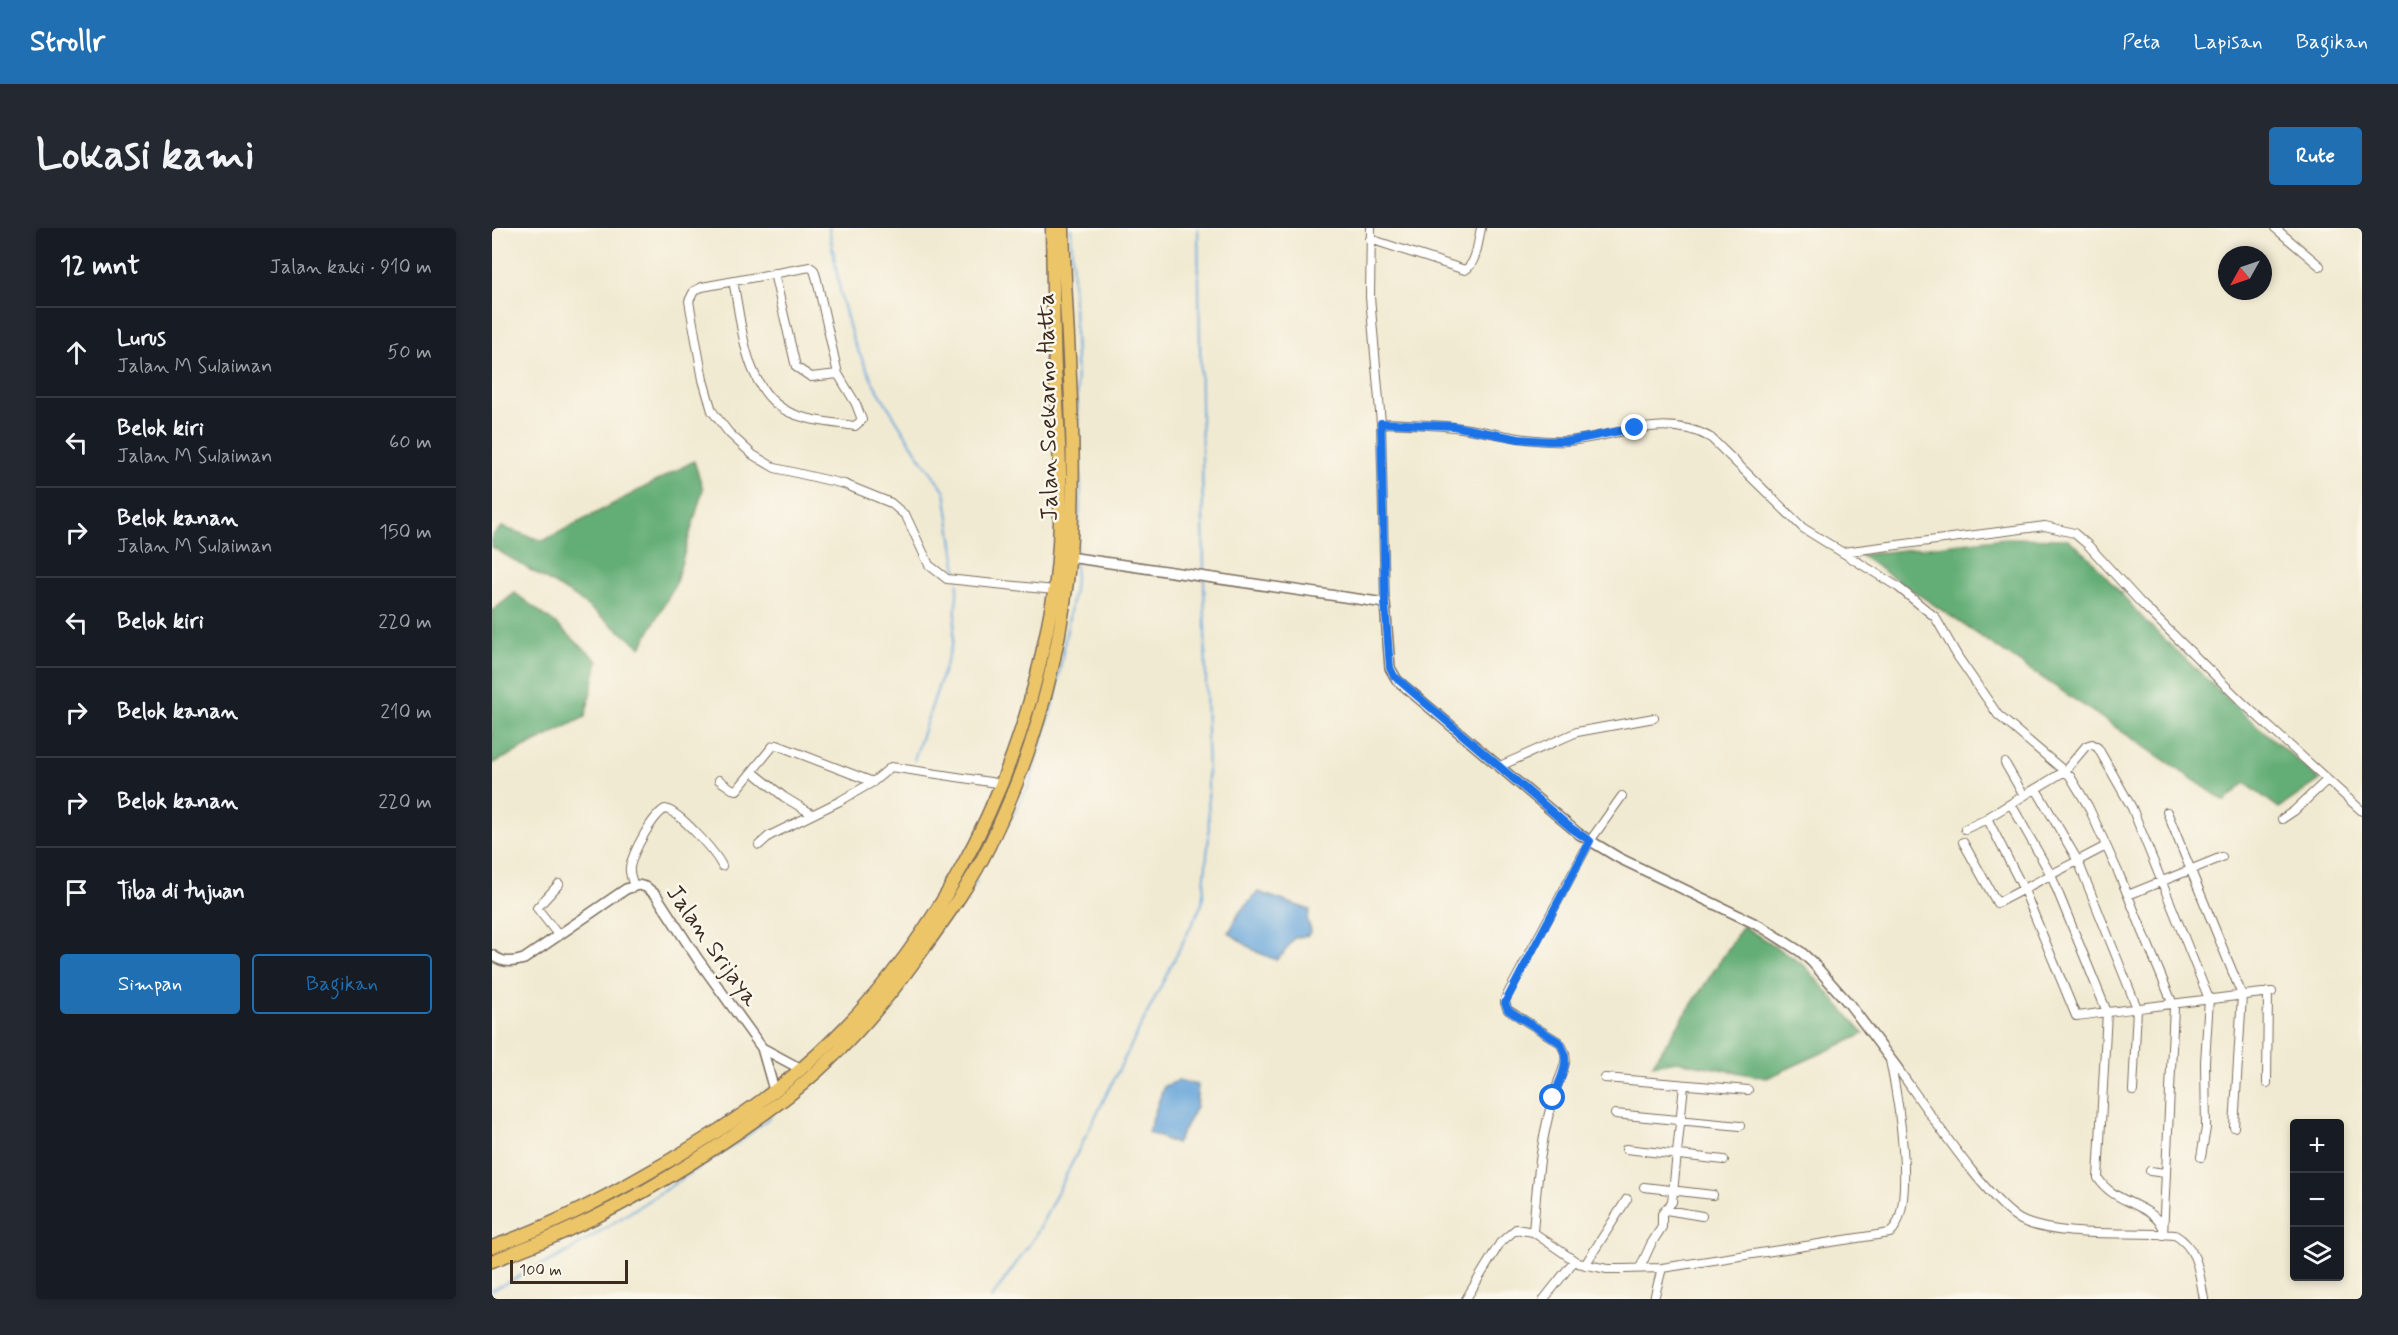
<!DOCTYPE html>
<html lang="id">
<meta charset="utf-8">
<style>
:root{--surface:#171b24;--page:#242831;--text:#f1f3f6;--muted:#9ea1a6;--line:#363941;--accent:#1f6fb2}
body{margin:0;font-family:Mynerve,sans-serif;background:var(--page);color:var(--text)}
.controls{position:absolute;right:18px;bottom:18px;display:grid;overflow:hidden;border-radius:6px;box-shadow:0 3px 9px #0003}
.controls button{width:54px;height:54px;display:grid;place-items:center;padding:0;border:0;border-bottom:2px solid var(--line);background:var(--surface);color:var(--text);font:30px sans-serif}
.compass{position:absolute;left:1726px;top:18px;width:54px;height:54px;border-radius:50%;background:var(--surface);box-shadow:0 3px 9px #0003;rotate:230deg}
.scale{position:absolute;left:18px;bottom:15px;width:118px;box-sizing:border-box;padding-left:6px;border:3px solid #3b2a1e;border-top:0;font-size:16px;line-height:21px;white-space:nowrap;color:#3b2a1e;-webkit-text-stroke:4px #fbf7ec;paint-order:stroke}
.stop{position:absolute;width:18px;height:18px;margin:-14px;border:4px solid #1a73e8;border-radius:50%;background:#fff}
.stop.end{background:#1a73e8;border-color:#fff;box-shadow:0 2px 6px #0008}
.list{margin:0;padding:0;list-style:none}
h2{display:flex;justify-content:space-between;align-items:center;height:78px;margin:0;padding:0 24px;font-size:26px}
h2 small{font-size:20px;font-weight:400;color:var(--muted)}
.list li{display:grid;grid-template-columns:39px 1fr auto;gap:18px;align-items:center;box-sizing:border-box;height:90px;padding:0 24px;border-top:2px solid var(--line)}
.list b{display:block;font-size:22px;white-space:nowrap}
.list p{margin:0;font-size:20px;white-space:nowrap;color:var(--muted)}
.list em{font-size:20px;font-style:normal;color:var(--muted)}
.actions{display:flex;gap:12px;padding:18px 24px}
.actions a{flex:1;padding:14px 0;border:2px solid var(--accent);border-radius:6px;text-align:center;font-size:21px;color:var(--accent)}
.actions .main{background:var(--accent);color:#fff}
.icon{flex:none;width:33px;height:33px;fill:none;stroke:currentColor;stroke-width:2;stroke-linecap:round;stroke-linejoin:round}
.map{position:relative;flex:none;width:1870px;height:1071px;overflow:hidden;border-radius:6px}
header{display:flex;align-items:center;gap:36px;box-sizing:border-box;height:84px;padding:0 30px;background:var(--accent);color:#fff}
header strong{font-size:28px}
nav{display:flex;gap:33px;margin-inline-start:auto;font-size:21px}
.intro{display:flex;align-items:center;justify-content:space-between;box-sizing:border-box;height:144px;padding:0 36px}
h1{margin:0;font-size:42px}
.button{padding:15px 27px;border-radius:6px;background:var(--accent);color:#fff;font-size:21px;font-weight:700}
main{display:flex;gap:36px;padding:0 36px}
aside{flex:1;background:var(--surface);border-radius:6px;box-shadow:0 3px 9px #0003}
.map>svg:first-child{display:block}
</style>
<header>
<strong>Strollr</strong>
<nav><a>Peta</a><a>Lapisan</a><a>Bagikan</a></nav>
</header>
<div class="intro"><h1>Lokasi kami</h1><a class="button">Rute</a></div>
<main>
<aside>
<h2>12 mnt<small>Jalan kaki · 910 m</small></h2>
<ul class="list">
<li><svg class="icon" aria-label="ahead" viewBox="0 0 24 24"><path d="M12 20V5M6 11l6-6 6 6"/></svg><div><b>Lurus</b><p>Jalan M Sulaiman</p></div><em>50 m</em></li>
<li><svg class="icon" aria-label="left" viewBox="0 0 24 24"><path d="M17 20v-9H6M10 6l-5 5 5 5"/></svg><div><b>Belok kiri</b><p>Jalan M Sulaiman</p></div><em>60 m</em></li>
<li><svg class="icon" aria-label="right" viewBox="0 0 24 24"><path d="M7 20v-9h11M14 6l5 5-5 5"/></svg><div><b>Belok kanan</b><p>Jalan M Sulaiman</p></div><em>150 m</em></li>
<li><svg class="icon" aria-label="left" viewBox="0 0 24 24"><path d="M17 20v-9H6M10 6l-5 5 5 5"/></svg><div><b>Belok kiri</b></div><em>220 m</em></li>
<li><svg class="icon" aria-label="right" viewBox="0 0 24 24"><path d="M7 20v-9h11M14 6l5 5-5 5"/></svg><div><b>Belok kanan</b></div><em>210 m</em></li>
<li><svg class="icon" aria-label="right" viewBox="0 0 24 24"><path d="M7 20v-9h11M14 6l5 5-5 5"/></svg><div><b>Belok kanan</b></div><em>220 m</em></li>
<li><svg class="icon" aria-label="arrive" viewBox="0 0 24 24"><path d="M6 21V4h12l-3 4 3 4H6"/></svg><div><b>Tiba di tujuan</b></div></li>
</ul>
<div class="actions"><a class="main">Simpan</a><a>Bagikan</a></div>
</aside>
<div class="map">
<svg width="1870" height="1071" viewBox="0 0 1870 1071">
<rect width="100%" height="100%" fill="#fbf7ec"/>
<filter id="ink" filterUnits="userSpaceOnUse"><feTurbulence type="fractalNoise" baseFrequency=".0167" numOctaves="2"/><feDisplacementMap in="SourceGraphic" scale="12" xChannelSelector="R" yChannelSelector="G"/><feConvolveMatrix kernelMatrix="1 2 1 2 8 2 1 2 1" color-interpolation-filters="sRGB"/></filter>
<filter id="wash" filterUnits="userSpaceOnUse"><feTurbulence type="fractalNoise" baseFrequency=".008" numOctaves="4" result="noise"/><feDisplacementMap in="SourceGraphic" scale="24" xChannelSelector="R" yChannelSelector="G"/><feGaussianBlur stdDeviation="1.35" result="paint"/><feColorMatrix in="noise" values="0 0 0 0 0 0 0 0 0 0 0 0 0 0 0 0 0 1.4 0 .05"/><feComposite in="paint" operator="in"/></filter>
<g filter="url(#wash)">
<rect width="100%" height="100%" fill="#f1ead2"/>
<path fill="#63ad76" stroke="#4f6c4a" stroke-width="1.5" d="M202,233l9,28 -28,96 -34,62 -67,-51 -82,-49v-12l10,-8 41,14z
M1513,310l63,1 22,19 56,64 101,95 73,63 -41,28 -34,-25 -20,18 -365,-246z
M23,365l41,31 42,37 -13,56 -93,47v-153z
M1251,698l61,39 60,69 -97,44 -90,-17 -25,4z"/>
<path fill="#67a6da" stroke="#51687c" stroke-width="1.5" d="M766,664l52,18 -3,10 4,10 -3,5 -14,3 -11,16 -7,6 -19,-8 -28,-19 10,-20z
M686,853l20,4 -2,22 -20,37 -28,-12 16,-46z"/>
<g fill="none" stroke-linecap="round" stroke-linejoin="round">
<path stroke="#67a6da" stroke-width="2" d="M337,0l12,68 12,44 21,44 43,69 28,38 13,87
M579,0l10,262 -5,65
M706,0l6,345
M422,532l39,-118 5,-59
M502,621l36,-65 25,-87 19,-108 2,-28
M472,673l13,-20
M352,826l24,-21 24,-33
M0,1062l76,-38 173,-111 30,-25
M499,1071l45,-64 166,-331 7,-68 -5,-258"/>
</g>
</g>
<g filter="url(#ink)">
<g fill="none" stroke-linecap="round" stroke-linejoin="round">
<defs>
<path id="minor" d="M879,0l-1,69 11,126 4,180
M1783,0l45,38
M878,11l95,31c12,-7 13,-29 16,-42
M282,45l22,94 15,10 27,-3
M241,53c10,46 11,116 63,134 19,7 40,8 59,11l7,-6 -6,-16 -18,-30 -21,-94 -3,-10 -4,-3 -108,20 -8,4 -5,10 14,79 9,31 17,22 24,22 22,13 69,16 47,19 15,13 23,49 18,14 107,11
M889,195c29,1 58,1 87,6 33,5 65,14 99,12 47,-4 99,-29 144,-3l92,90 95,59 37,30 23,40 40,58 72,61 18,30 31,68 55,133 -11,228
M1351,324l202,-26 29,7 14,12 52,57 104,102 118,107
M1513,535l19,33
M1008,538l77,-34 77,-14
M261,544l31,25 28,17
M227,552l13,9 5,1 36,-44 4,-1 96,37
M1544,561l42,72 59,147 -4,83
M1519,576l40,71 56,137 -9,166c16,26 50,24 65,49
M1675,584l75,183 -8,132
M1790,591l12,-8 33,-31
M1473,601l22,-10
M1471,614l34,61 109,-57
M267,617l10,-9 71,-35 33,-19 18,-15 112,17
M142,658c-2,-6 -5,-13 -4,-19 3,-15 22,-51 35,-58 14,2 51,44 57,57
M1636,667l94,-38
M67,708l-22,-28 22,-24
M1406,841c24,33 94,140 127,153 39,16 108,9 150,13 24,14 24,39 29,64
M1113,850l143,12
M1775,855l1,-91
M1123,886l125,12
M1134,921l98,11
M1709,929l5,-29 -1,-66 4,-63 -77,-191 -34,-60 -6,-4 -6,2 -21,25 -78,47 37,72 52,126c65,-8 131,-17 196,-24
M1658,943l15,2
M1152,959l69,8
M1174,982l36,6
M1041,1004c4,-52 8,-102 26,-152 6,-15 11,-24 0,-38l-51,-32 -3,-7v-4l85,-158 32,-45
M1093,1037l42,-66
M1148,1040l11,-24 11,-17v-13l10,-12 12,-117
M974,1071l34,-56 16,-14 17,3 45,31 29,6h16l39,-1 228,-35c28,-24 7,-139 0,-173
M1052,1071l30,-38
M1162,1071l8,-31"/>
<path id="tertiary" d="M577,329l316,46 5,65 7,12 182,154 40,24 143,69 39,25 11,10 38,43 48,64
M0,727c10,8 20,8 32,4l102,-70 12,-4 8,2 10,8 41,63 65,90 39,21
M270,820l12,42"/>
<path id="trunk" d="M0,1019c54,-19 106,-45 156,-74 53,-30 107,-64 153,-104 129,-111 214,-274 246,-439 3,-17 7,-33 9,-50 8,-70 3,-142 -1,-211 -2,-47 -2,-94 -3,-141
M0,1033c26,-10 53,-20 78,-32 73,-33 142,-77 206,-124 56,-41 103,-94 143,-150 25,-35 51,-70 70,-109 45,-92 72,-192 81,-293 8,-106 -4,-218 -7,-325"/>
</defs>
<use href="#minor" stroke="#7b6d5d" stroke-width="10"/>
<use href="#tertiary" stroke="#7b6d5d" stroke-width="12"/>
<use href="#trunk" stroke="#7b6d5d" stroke-width="15"/>
<use href="#minor" stroke="#fff" stroke-width="8"/>
<use href="#tertiary" stroke="#fff" stroke-width="9"/>
<use href="#trunk" stroke="#edc569" stroke-width="12"/>
</g>
</g>
<g fill="none" stroke-linecap="round" stroke-linejoin="round" filter="url(#ink)">
<path stroke="#1a73e8" stroke-width="8" d="M1061,870c7,-19 20,-38 6,-56l-51,-32 -3,-7 85,-162 -19,-13 -177,-152 -4,-8 -5,-65 -4,-180 72,3 66,13 28,2h22l66,-13"/>
</g>
<g text-anchor="middle" stroke-width="5" stroke-linejoin="round" paint-order="stroke">
<g font-size="24" fill="#3b2a1e" stroke="#fbf7ec">
<text transform="translate(555 179) rotate(-91)" y="8">Jalan Soekarno Hatta</text>
<text transform="translate(221 717) rotate(55)" y="8">Jalan Srijaya</text>
</g>
</g>
</svg>
<div class="controls">
<button>+</button>
<button>−</button>
<button><svg class="icon" aria-label="layers" viewBox="0 0 24 24"><path d="M12 4l9 5-9 5-9-5zM3 14l9 5 9-5"/></svg></button>
</div>
<svg class="compass" viewBox="-18 -18 36 36"><path d="M0-13l5 13h-10z" fill="#e53935"/><path d="M0 13l5-13h-10z" fill="#9ea1a6"/></svg>
<div class="scale">100 m</div>
<div class="stop" style="left:1061px;top:870px"></div>
<div class="stop end" style="left:1143px;top:200px"></div>
</div>
</main>
